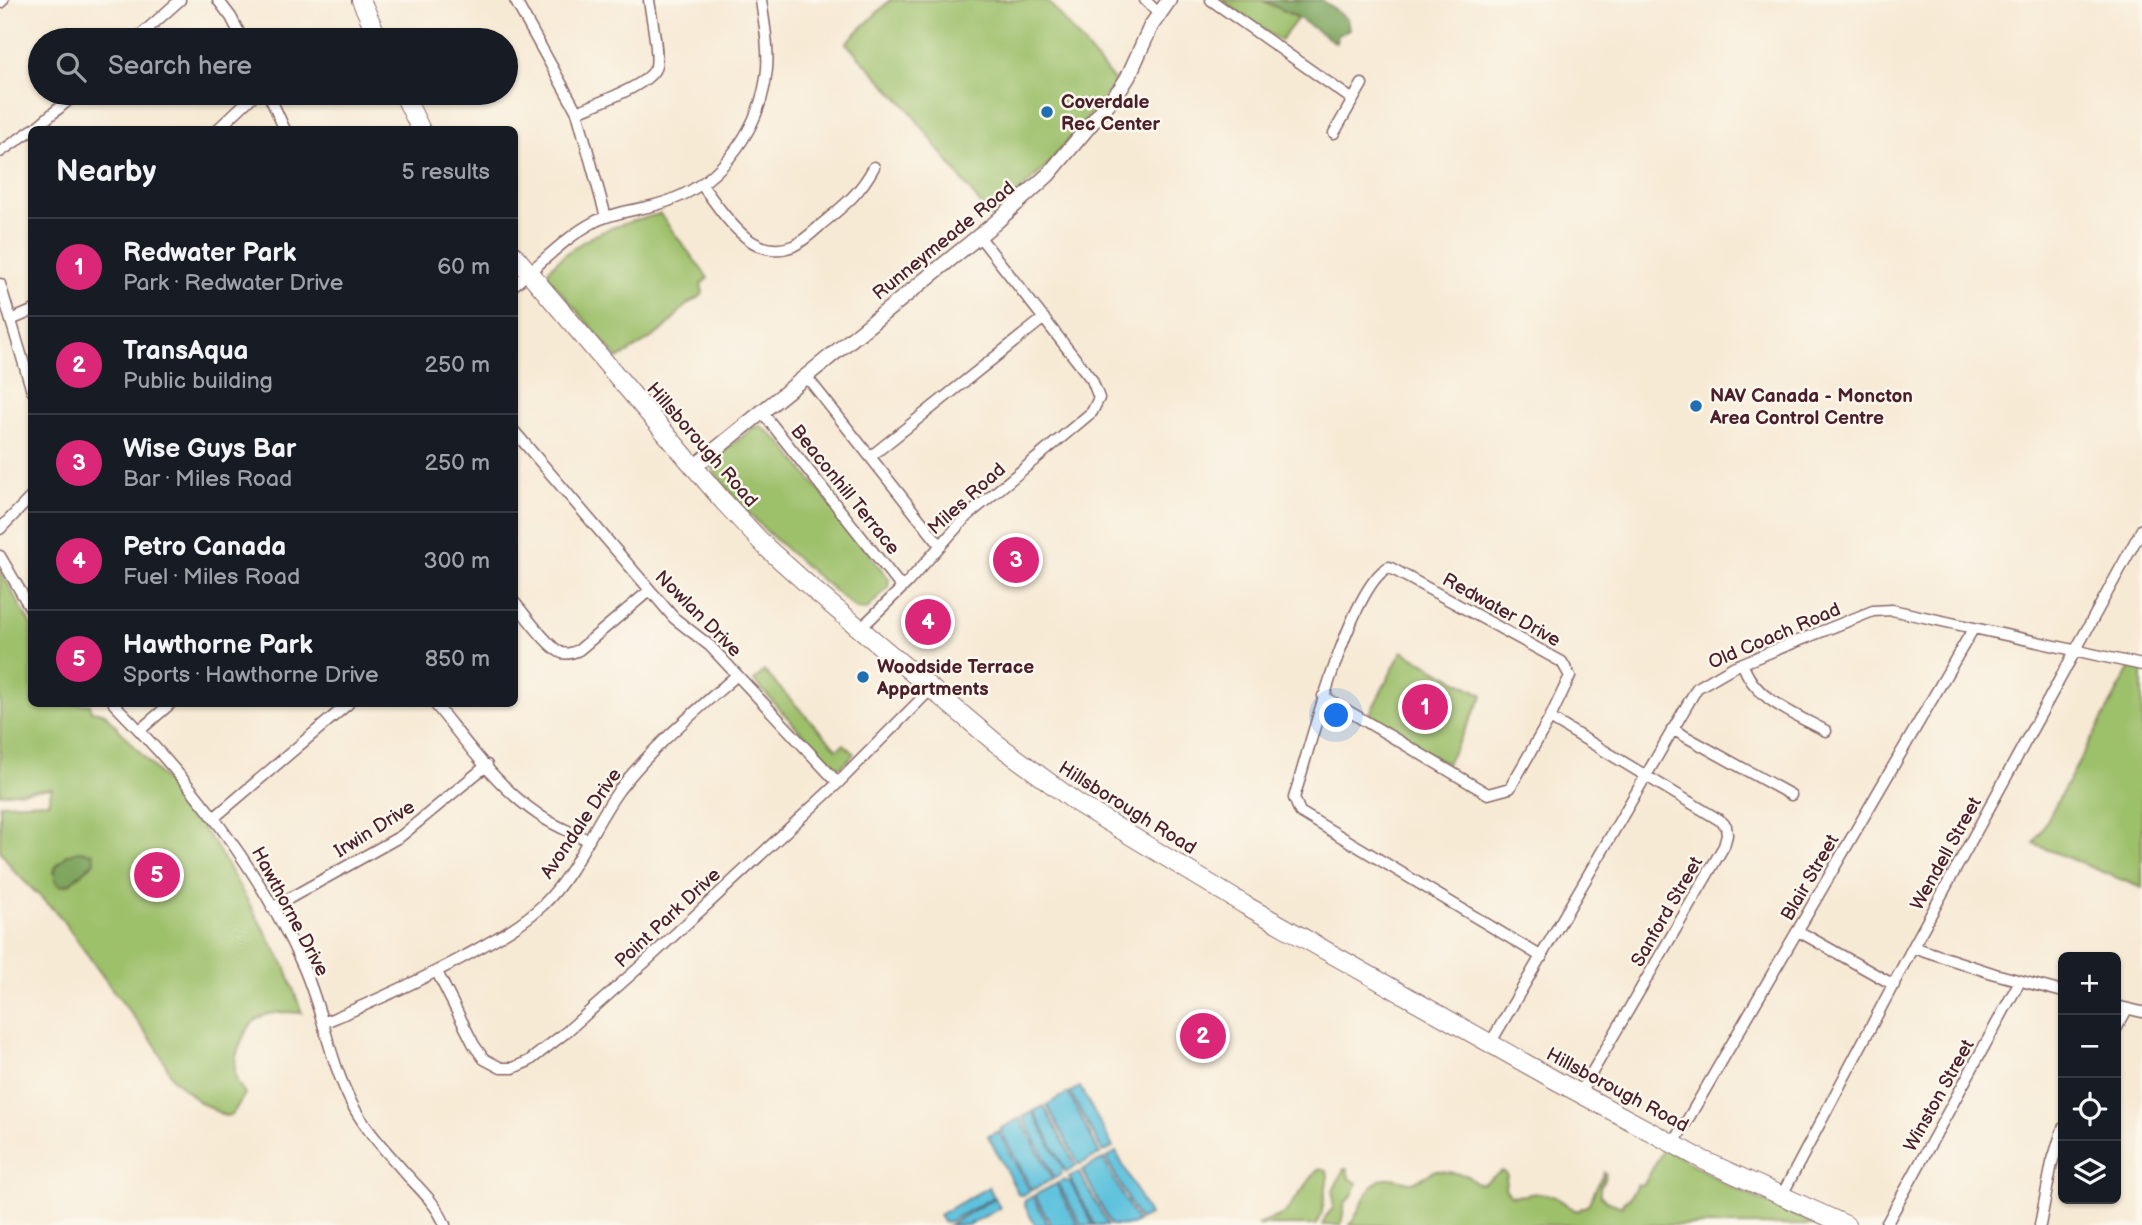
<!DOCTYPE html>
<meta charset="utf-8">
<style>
:root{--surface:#171b24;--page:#20242c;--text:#f1f3f6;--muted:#9ea1a6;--line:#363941;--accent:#db2777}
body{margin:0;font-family:"Balsamiq Sans",sans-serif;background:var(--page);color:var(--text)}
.controls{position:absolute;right:21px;bottom:21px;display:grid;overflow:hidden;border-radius:10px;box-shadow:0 2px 5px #0004}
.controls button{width:63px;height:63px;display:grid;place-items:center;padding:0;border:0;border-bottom:2px solid var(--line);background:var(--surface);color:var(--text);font:35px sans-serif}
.you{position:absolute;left:1337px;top:716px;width:24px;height:24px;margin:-18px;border:5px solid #fff;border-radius:50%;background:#1a73e8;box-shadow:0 0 0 10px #1a73e833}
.badge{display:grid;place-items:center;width:46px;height:46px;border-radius:50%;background:var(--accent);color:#fff;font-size:23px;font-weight:700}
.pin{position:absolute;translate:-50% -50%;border:4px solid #fff;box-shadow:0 2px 7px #0006}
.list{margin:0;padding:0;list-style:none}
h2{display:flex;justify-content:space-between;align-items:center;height:91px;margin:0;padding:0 28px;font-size:30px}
h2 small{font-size:23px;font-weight:400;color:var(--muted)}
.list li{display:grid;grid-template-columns:46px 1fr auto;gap:21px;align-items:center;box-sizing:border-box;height:98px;padding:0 28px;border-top:2px solid var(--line)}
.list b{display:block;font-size:26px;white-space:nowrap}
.list p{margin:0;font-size:23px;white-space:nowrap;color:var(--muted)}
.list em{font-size:23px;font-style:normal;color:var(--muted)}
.icon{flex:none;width:38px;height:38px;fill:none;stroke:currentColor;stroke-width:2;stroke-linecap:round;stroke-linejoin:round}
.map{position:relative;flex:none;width:2142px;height:1225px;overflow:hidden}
.search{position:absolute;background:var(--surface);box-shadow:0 2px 5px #0004;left:28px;top:28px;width:490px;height:77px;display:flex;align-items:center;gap:18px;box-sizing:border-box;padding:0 24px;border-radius:38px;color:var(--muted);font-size:26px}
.panel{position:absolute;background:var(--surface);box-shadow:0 2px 5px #0004;left:28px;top:126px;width:490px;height:581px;border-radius:10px}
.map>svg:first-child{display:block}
</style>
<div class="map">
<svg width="2142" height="1225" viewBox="0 0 2142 1225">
<rect width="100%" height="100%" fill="#fbf7ec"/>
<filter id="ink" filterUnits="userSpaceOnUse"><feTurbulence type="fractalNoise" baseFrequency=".0143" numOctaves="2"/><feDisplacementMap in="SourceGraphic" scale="14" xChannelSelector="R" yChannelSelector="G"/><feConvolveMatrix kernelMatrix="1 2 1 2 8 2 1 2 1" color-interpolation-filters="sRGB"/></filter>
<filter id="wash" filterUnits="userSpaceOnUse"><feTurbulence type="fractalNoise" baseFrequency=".00686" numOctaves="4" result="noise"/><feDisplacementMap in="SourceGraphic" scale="28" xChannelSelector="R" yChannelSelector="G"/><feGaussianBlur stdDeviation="1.57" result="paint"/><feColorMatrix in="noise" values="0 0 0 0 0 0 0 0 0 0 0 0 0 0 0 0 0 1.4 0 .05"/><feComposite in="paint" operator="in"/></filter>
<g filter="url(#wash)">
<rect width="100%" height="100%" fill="#f7ead5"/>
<path fill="#9dc06a" stroke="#74704a" stroke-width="2" fill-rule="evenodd" d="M890,0h157l69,83 -69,83 -56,52 -85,-112 -60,-63z
M1221,0h41l36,18 -18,23z
M660,214l48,64 -7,6 2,9 -3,4c-15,5 -23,19 -34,30 -14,12 -33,22 -48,32l-70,-82 -1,-4c4,-7 9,-11 15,-16 30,-26 61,-34 98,-43z
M761,426l21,17 107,136 -1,9 -22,22 -10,-1c-49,-42 -105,-85 -143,-139v-6l3,-6 38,-31z
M0,570l31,55 1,79h58l1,7 13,2 60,66 52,67 69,120 17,47c-12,-1 -27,-2 -39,3 -18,7 -30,39 -28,58 0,7 6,13 10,20l-13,21 -7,1 -26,-14 -26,-23 -17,-33 -44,-57 -54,-75 -45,-44 -13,-20v-46l48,-2 4,-14 -52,6zM60,861l31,5 -22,18 -16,-11z
M1402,651l81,44 -36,69 -80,-45z
M2133,663l9,2v223l-108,-44z
M764,671l73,78 7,-5 10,10 -13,13h-8l-79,-86z
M1664,1148l66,38 86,39h-466c10,-13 14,-33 27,-43 11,-9 21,-1 33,0 7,0 19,-8 25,-12l31,5 10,8 6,1 20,-13 5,3 -2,14 5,7c10,3 19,-2 29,-2 16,0 26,12 38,18l11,-6 16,-33 2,2 -6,14v7l6,6 16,6 1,-5 6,-4 8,-13 7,-1z
M1319,1168l7,2 2,5 -6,37 -6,13h-59l27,-11z
M1344,1169h3l2,9 8,5 -5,13 -7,7 -4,22h-19l4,-9 7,-8v-17z"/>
<path fill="#7ea65e" stroke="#646244" stroke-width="2" d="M1262,0h60l25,19 2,10 -11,6 -2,8 -42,-28z
M78,851l15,2 1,9 -25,22 -8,2 -6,-5v-13l12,-13z"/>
<path fill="#5fc2dd" stroke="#547084" stroke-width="2" d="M1080,1087l33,60 -10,5 -33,-60z
M1068,1093l32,61 -21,11 -32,-60z
M1044,1106l32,60 -10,6 -32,-61z
M1033,1112l30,56 -3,7 -5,3 -32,-61z
M1020,1118l33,61 -21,11 -32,-61z
M998,1131l32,60 -8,4h-3l-31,-59z
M1116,1152l33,63 -10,5 -33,-62z
M1103,1159l34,63 -6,3h-20l-29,-55z
M1079,1172l29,53h-13l-26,-48z
M1063,1180l7,2 23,43h-12l-23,-42z
M1056,1184l22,41h-27l-16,-30z
M989,1187l5,10 -44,24 -7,1 -4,-7z
M1033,1196l15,29h-13l-11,-21 1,-3z
M995,1198l5,10 -32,17h-19z"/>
</g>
<g filter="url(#ink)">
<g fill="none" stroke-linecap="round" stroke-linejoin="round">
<defs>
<path id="minor" d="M218,0l13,17 12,23
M515,0l62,112 29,105
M1145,0l14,14
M1211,0l142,100
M0,3l3,-3
M135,40l45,-40
M268,93l17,37
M577,112c17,-8 75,-27 79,-46 3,-14 -5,-50 -7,-66
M33,130l44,-37
M217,130l39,-37
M1334,133l28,-49
M0,152l32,-22
M701,184c21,27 50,79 92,62 11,-5 21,-15 30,-23 22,-18 37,-30 51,-56
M0,284l32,107
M514,285c27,-21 50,-47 80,-63 24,-12 52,-12 77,-22 53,-20 91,-75 96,-131 2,-23 -3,-46 -6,-69
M11,320l21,-9
M806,376l134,169
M762,412l140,176
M514,431l160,187 36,28 128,137
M870,457l174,-139
M0,529l32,-33
M0,556l32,55
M514,602c11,12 34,46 48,51 6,2 12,-1 17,-3l71,-60
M860,629l48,-47 59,-66 125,-104 7,-14 -7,-18 -113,-144
M1743,664c10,35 54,51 83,67
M1323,696l165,98 22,-6 40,-70 20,-42 -8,-14 -173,-95c-39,18 -81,186 -95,231l6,14 242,145
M114,704c76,77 143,161 188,260 21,46 27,96 50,140 14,27 35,48 55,71 15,16 30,30 38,50
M435,704c31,38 62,83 104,111 15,11 32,17 49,25
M1550,718l171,103 5,5 1,9 -3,11 -144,247
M1672,729l119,66
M140,730l30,-26
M215,817l133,-113
M272,908l129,-72 86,-71
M1798,931l96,54
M1913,947l82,27 68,18
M437,972l37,73 10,14 17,9h12l16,-7 36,-28 78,-69 195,-181 93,-94
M2116,1006l26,6
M323,1023c50,-21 97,-42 144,-68 27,-15 53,-29 76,-50 33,-32 49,-78 76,-115 33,-43 77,-79 118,-115
M2116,1029l11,-20
M1491,1042l206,-354 36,-21 140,-56 19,-1 250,55
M1674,1143l299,-514
M1781,1197l132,-250 229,-418
M1886,1225l134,-244
M2040,1225l12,-62 11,-35"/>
<path id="tertiary" d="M694,467l301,-244 53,-48 73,-87 7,-11 23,-51 18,-26"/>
<path id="primary" d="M361,0l18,40
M403,93l18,37
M514,255l209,246 44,47 48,43 181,152 81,60 168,102 310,175 148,80 143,65"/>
</defs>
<use href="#minor" stroke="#876666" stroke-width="13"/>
<use href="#tertiary" stroke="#876666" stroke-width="17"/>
<use href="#primary" stroke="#876666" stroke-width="20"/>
<use href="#minor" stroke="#fff" stroke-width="10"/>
<use href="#tertiary" stroke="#fff" stroke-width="14"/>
<use href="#primary" stroke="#fff" stroke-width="18"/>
</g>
</g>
<g fill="#1f6fb2" stroke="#fbf7ec" stroke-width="2.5">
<circle cx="1047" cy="112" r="7"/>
<circle cx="1696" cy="406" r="7"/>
<circle cx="863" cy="677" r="7"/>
</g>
<g text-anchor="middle" stroke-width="5" stroke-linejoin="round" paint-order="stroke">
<g font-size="19" font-weight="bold" fill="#4a1f2b" stroke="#fbf7ec" text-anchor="start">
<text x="1061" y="108">Coverdale<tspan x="1061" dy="22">Rec Center</tspan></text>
<text x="1710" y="402">NAV Canada - Moncton<tspan x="1710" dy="22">Area Control Centre</tspan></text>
<text x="877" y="673">Woodside Terrace<tspan x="877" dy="22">Appartments</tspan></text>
</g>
<g font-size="19" fill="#4a1f2b" stroke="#fbf7ec">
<text transform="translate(943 240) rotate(-39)" y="7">Runneymeade Road</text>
<text transform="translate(703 444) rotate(49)" y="7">Hillsborough Road</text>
<text transform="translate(846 489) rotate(51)" y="7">Beaconhill Terrace</text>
<text transform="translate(966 498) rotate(-42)" y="7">Miles Road</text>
<text transform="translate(1502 609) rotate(29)" y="7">Redwater Drive</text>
<text transform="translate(699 613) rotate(45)" y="7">Nowlan Drive</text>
<text transform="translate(1774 635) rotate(-23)" y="7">Old Coach Road</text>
<text transform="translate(1128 807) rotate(32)" y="7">Hillsborough Road</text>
<text transform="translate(580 823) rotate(-56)" y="7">Avondale Drive</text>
<text transform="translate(374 828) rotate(-32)" y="7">Irwin Drive</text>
<text transform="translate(1945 853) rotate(-61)" y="7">Wendell Street</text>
<text transform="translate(1809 877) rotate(-60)" y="7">Blair Street</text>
<text transform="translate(291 911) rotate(62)" y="7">Hawthorne Drive</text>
<text transform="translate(1666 911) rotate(-60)" y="7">Sanford Street</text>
<text transform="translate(667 917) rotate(-43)" y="7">Point Park Drive</text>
<text transform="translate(1618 1089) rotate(28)" y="7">Hillsborough Road</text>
<text transform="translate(1938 1095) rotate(-61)" y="7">Winston Street</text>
</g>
</g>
</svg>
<div class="controls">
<button>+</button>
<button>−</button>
<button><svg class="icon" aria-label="locate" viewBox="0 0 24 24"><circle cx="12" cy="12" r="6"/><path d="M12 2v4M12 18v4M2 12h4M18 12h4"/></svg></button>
<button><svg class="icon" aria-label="layers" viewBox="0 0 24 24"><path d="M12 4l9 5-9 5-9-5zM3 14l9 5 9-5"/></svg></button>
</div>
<div class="you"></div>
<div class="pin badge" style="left:1425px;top:707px">1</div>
<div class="pin badge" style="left:1203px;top:1036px">2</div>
<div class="pin badge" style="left:1016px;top:560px">3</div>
<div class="pin badge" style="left:928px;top:622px">4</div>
<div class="pin badge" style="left:157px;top:875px">5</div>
<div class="search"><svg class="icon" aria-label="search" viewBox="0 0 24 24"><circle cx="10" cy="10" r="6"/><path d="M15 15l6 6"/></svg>Search here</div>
<section class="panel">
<h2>Nearby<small>5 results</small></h2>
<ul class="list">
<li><span class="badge">1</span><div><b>Redwater Park</b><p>Park · Redwater Drive</p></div><em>60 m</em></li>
<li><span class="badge">2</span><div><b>TransAqua</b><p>Public building</p></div><em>250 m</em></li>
<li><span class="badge">3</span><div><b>Wise Guys Bar</b><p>Bar · Miles Road</p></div><em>250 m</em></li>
<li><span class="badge">4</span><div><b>Petro Canada</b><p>Fuel · Miles Road</p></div><em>300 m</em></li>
<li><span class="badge">5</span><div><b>Hawthorne Park</b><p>Sports · Hawthorne Drive</p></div><em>850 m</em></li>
</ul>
</section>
</div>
